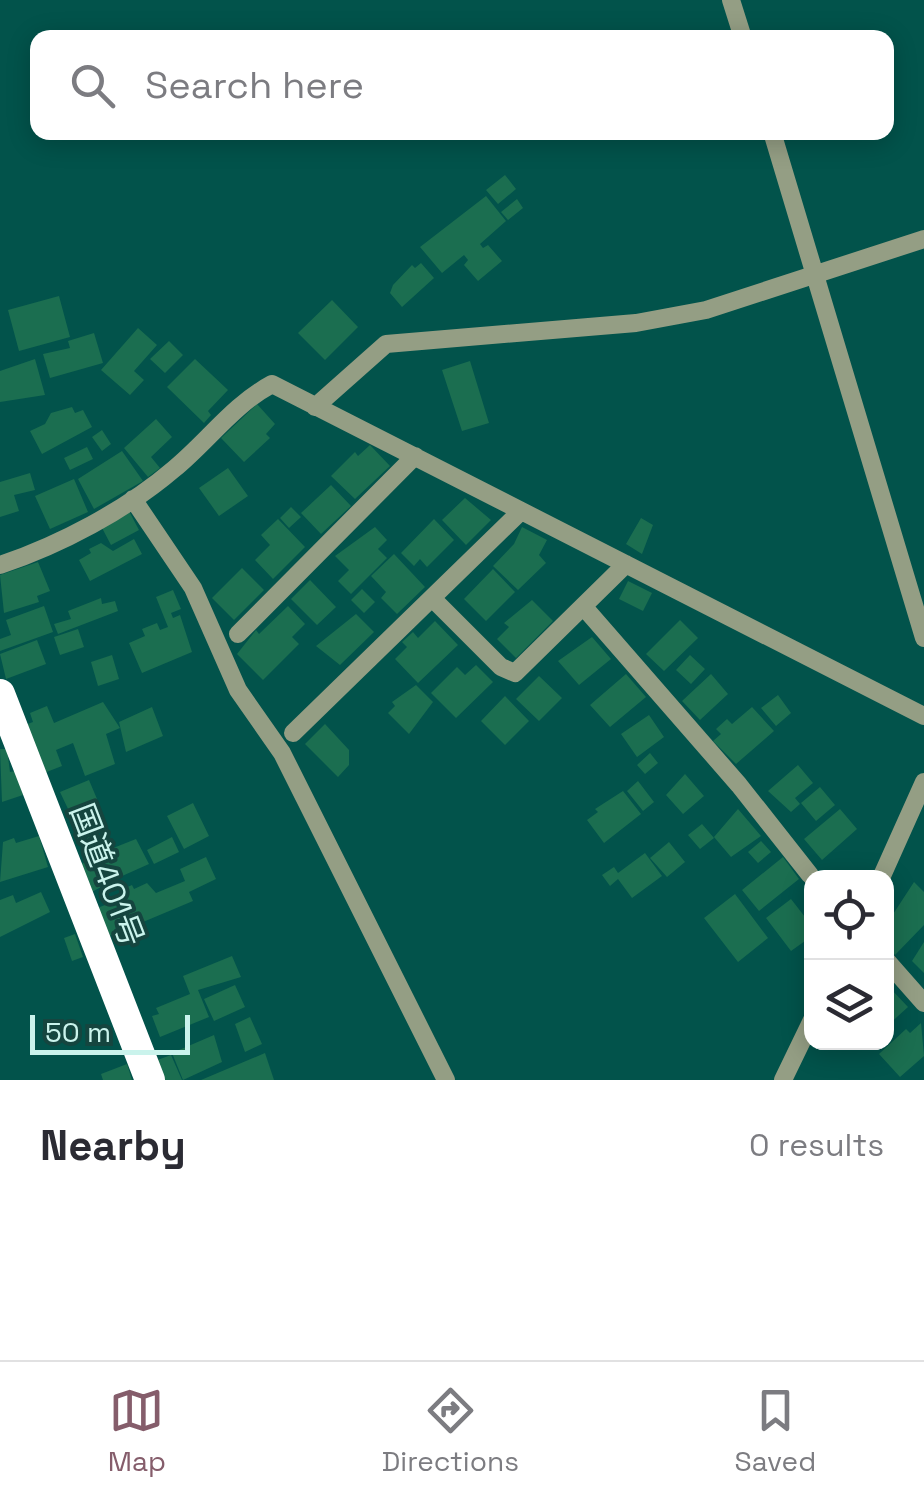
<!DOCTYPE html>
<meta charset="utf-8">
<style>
:root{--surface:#fff;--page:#f7f7f7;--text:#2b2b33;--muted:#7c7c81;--line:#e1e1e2;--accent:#855d6b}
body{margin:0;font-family:"Space Grotesk","Noto Sans JP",sans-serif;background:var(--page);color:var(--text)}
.controls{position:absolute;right:30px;bottom:30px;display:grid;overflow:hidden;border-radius:20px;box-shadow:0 5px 25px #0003}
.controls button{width:90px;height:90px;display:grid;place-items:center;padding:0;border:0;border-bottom:2px solid var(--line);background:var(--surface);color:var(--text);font:50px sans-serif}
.scale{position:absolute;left:30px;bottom:25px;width:160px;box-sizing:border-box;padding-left:10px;border:5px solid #caf3ec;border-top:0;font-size:28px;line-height:35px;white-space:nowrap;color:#caf3ec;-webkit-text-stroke:8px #15453f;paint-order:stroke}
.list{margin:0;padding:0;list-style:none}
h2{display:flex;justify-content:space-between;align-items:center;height:130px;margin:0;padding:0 40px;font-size:42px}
h2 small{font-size:32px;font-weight:400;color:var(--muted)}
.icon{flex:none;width:55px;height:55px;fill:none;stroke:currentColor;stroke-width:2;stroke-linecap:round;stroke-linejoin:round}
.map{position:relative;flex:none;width:924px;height:1080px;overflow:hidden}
.search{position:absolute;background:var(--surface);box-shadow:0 5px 25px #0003;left:30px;right:30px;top:30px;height:110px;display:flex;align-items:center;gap:25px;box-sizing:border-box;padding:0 35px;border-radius:20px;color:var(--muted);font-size:38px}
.sheet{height:280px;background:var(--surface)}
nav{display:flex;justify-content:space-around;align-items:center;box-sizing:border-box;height:140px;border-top:2px solid var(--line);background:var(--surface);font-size:28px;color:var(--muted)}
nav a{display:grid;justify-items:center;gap:5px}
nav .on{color:var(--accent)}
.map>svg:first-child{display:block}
</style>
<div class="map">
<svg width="924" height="1080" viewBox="0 0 924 1080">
<rect width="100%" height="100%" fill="#02534b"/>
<path fill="#1b6e50" d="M505,175l11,14 -18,15 -12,-14z
M486,196l20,25 -26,23 3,4 5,-3 14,16 -24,20 -14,-16 4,-5 -4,-5 -22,18 -22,-26z
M517,199l6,9 -15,12 -7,-8z
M421,263l13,15 -32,29 -12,-14 3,-8 19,-20 3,3z
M59,296l11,41 -51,14 -11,-41z
M332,300l26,27 -33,33 -27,-27z
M138,328l19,17 -23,26 10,9 -14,15 -29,-25z
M94,333l9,30 -53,15 -7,-24 27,-6 -2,-7z
M169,341l14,14 -18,18 -15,-14z
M35,359l10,36 -45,7v-31z
M195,359l33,31 -20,21 3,4 -7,8 -37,-36z
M470,361l19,62 -27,8 -20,-61z
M257,404l18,20 -9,10 4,4 -26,24 -23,-24z
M72,407l3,6 8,-3 9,17 -50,27 -12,-23 15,-7 6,-11z
M156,419l16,18 -21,20 9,11 -12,9 -24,-29z
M102,430l9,14 -9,7 -10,-14z
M370,445l20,21 -35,33 -24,-23 24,-24 3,4z
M87,447l6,12 -23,11 -6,-12z
M122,451l21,30 -49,28 -16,-30z
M228,468l20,28 -29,20 -20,-28z
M30,473l5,17 -21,5 5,16 -19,6v-35z
M74,479l14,33 -38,17 -15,-33z
M331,485l20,21 -30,28 -20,-21z
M465,498l26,22 -25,25 -24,-25z
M291,507l10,10 -12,11 -9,-10z
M129,511l10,19 -28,15 -10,-19z
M641,518l12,7 -11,29 -16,-10z
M278,519l27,28 -32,32 -18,-19 15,-15 -9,-10z
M434,519l20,21 -27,27 -7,-8 -6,7 -13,-13z
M375,527l12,13 -9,9 9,9 -36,36 -13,-13 11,-11 -14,-14z
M522,527l25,13 -8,15 7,8 -28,27 -25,-24 21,-22z
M134,539l8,15 -52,27 -11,-21 12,-7 -2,-4 12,-6 12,8z
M394,554l31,33 -28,27 -16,-16 5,-6 -15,-16z
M38,562l12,29 -13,5 2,6 -35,11 -4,-38z
M242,568l22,22 -30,30 -22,-22z
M493,569l22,23 -29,29 -22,-22z
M310,580l26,27 -19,18 -26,-26z
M628,581l24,12 -9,18 -24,-12z
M362,589l13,13 -11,11 -13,-13z
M173,590l8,19 -10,4 2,5 7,-3 12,37 -50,21 -13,-30 16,-7 -3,-7 15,-6 3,7 8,-3 -12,-30z
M101,598l1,6 13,-3 3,10 -60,23 -4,-10 17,-5 -3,-8z
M532,600l21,21 -37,37 -19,-19 12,-12 -5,-4z
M44,606l9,26 -53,19v-12l11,-4 -5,-15z
M288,606l17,18 -13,13 7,7 -36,36 -26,-26 19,-24 3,4z
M356,614l18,18 -34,33 -24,-19z
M680,620l18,18 -34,33 -18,-17z
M435,621l23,24 -40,38 -23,-24 12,-12 -5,-5 11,-10 5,6z
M78,629l6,18 -24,8 -6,-18z
M592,637l19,22 -32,26 -21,-24z
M37,640l9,24 -40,15 -6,-25z
M112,655l7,24 -21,7 -7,-24z
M690,655l15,14 -14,15 -15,-14z
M476,665l17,17 -37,36 -25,-25 26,-26 8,8z
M626,674l20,23 -36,30 -20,-22z
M711,674l17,20 -28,26 -18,-19z
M539,676l23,22 -23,23 -23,-22z
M416,685l17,17 -24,32 -21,-21 7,-7 -3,-4z
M778,695l13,18 -15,13 -15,-18z
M505,696l24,25 -24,24 -24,-24z
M103,702l17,26 -14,6 9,30 -30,12 -12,-33 -17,7 6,16 -18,7 -19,-48 8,-3 -3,-9 17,-7 7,17z
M152,707l11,29 -37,16 -7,-30z
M752,707l22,24 -38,33 -23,-23 8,-7 -5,-5 11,-10 5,5z
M649,715l15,22 -27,20 -16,-23z
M325,724l24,26v15l-11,12 -33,-33z
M0,749h7l3,23 5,-1 8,24 -21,7z
M650,753l8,10 -13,11 -8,-9z
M798,765l15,18 -18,15 5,6 -9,8 -23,-21z
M685,774l19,22 -21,18 -17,-19z
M89,780l8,19 -28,12 -9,-19z
M638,781l16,21 -11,9 -16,-20z
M820,787l15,18 -19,16 -15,-18z
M623,791l18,23 -37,29 -17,-23 11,-8 -3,-3z
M193,803l16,33 -25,13 -17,-33z
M738,809l23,27 -30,21 -17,-20z
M840,809l17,20 -35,31 -18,-21z
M87,823l8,19 -11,4 -8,-18z
M702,824l12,14 -14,11 -12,-14z
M39,836l9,31 -48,15 3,-40 11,-4 2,5z
M172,837l7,15 -25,12 -7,-14z
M136,839l13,25 -38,17 -13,-27z
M761,841l10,11 -13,11 -10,-11z
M669,842l16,20 -18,15 -17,-19z
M645,853l17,23 -30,22 -14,-19 -8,7 -8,-11 12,-8 4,6z
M96,856l14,26 -20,11 -14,-26z
M206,857l10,22 -27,13 4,9 -88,37 -13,-28 34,-13 -3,-8 9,-4 2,4 13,-6 9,10 29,-12 -5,-12z
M783,857l16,22 -40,32 -17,-21z
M914,882l10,10v33l-29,30 -9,-9v-21z
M41,892l9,20 -50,25v-37l13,-5 3,8z
M735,894l33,44 -30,24 -34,-44z
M791,899l21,27v10l-21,15 -25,-33z
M75,934l8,23 -11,4 -8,-23z
M924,942v31l-12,-12z
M232,956l9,21 -43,13 11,27 -49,20 -8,-21 7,-2 -3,-6 34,-14 -7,-18z
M235,985l10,22 -31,14 -10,-22z
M889,987l19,20 -22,20v-38z
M250,1017l12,27 -17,8 -10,-28z
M921,1023l3,33 -24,21 -21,-23 27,-25 4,4z
M214,1035l8,27 -39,18 -11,-27z
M265,1053l9,27h-73z
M171,1055l11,25h-22l-8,-18z
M127,1064l5,16h-29l-2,-6z"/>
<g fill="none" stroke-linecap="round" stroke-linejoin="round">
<path stroke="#949e84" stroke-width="18" d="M731,0l12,38
M772,132l152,506
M315,407l71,-63 250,-21 70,-13 218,-71
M133,499l60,89 45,102 44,63 164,327
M0,565c60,-20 126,-55 174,-96 34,-28 59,-64 98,-85l652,332
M432,598l69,69 14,6 111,-109
M583,606l156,179 71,90
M238,634l177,-178
M293,733l228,-222
M881,878l43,-96
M886,960l38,43
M783,1080l29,-60"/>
<path stroke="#fff" stroke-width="30" d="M0,694l150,386"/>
</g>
<g text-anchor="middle" stroke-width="8" stroke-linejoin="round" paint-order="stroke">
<g font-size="32" fill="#caf3ec" stroke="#15453f">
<text transform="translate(107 875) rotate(69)" y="11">国道401号</text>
</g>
</g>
</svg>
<div class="controls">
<button><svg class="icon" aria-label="locate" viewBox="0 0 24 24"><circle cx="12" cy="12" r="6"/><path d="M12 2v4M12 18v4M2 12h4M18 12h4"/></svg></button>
<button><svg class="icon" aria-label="layers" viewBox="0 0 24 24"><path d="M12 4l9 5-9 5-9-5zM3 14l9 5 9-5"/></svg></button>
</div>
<div class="scale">50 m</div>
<div class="search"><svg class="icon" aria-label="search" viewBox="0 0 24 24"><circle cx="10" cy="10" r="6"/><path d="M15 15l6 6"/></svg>Search here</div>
</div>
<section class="sheet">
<h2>Nearby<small>0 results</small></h2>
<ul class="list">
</ul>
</section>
<nav>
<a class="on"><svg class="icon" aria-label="map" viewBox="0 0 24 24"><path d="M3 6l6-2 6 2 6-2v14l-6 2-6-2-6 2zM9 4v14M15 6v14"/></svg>Map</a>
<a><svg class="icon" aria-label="directions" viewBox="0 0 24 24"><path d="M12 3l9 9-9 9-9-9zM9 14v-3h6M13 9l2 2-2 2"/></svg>Directions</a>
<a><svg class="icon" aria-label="saved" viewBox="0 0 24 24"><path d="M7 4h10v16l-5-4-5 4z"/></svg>Saved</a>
</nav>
